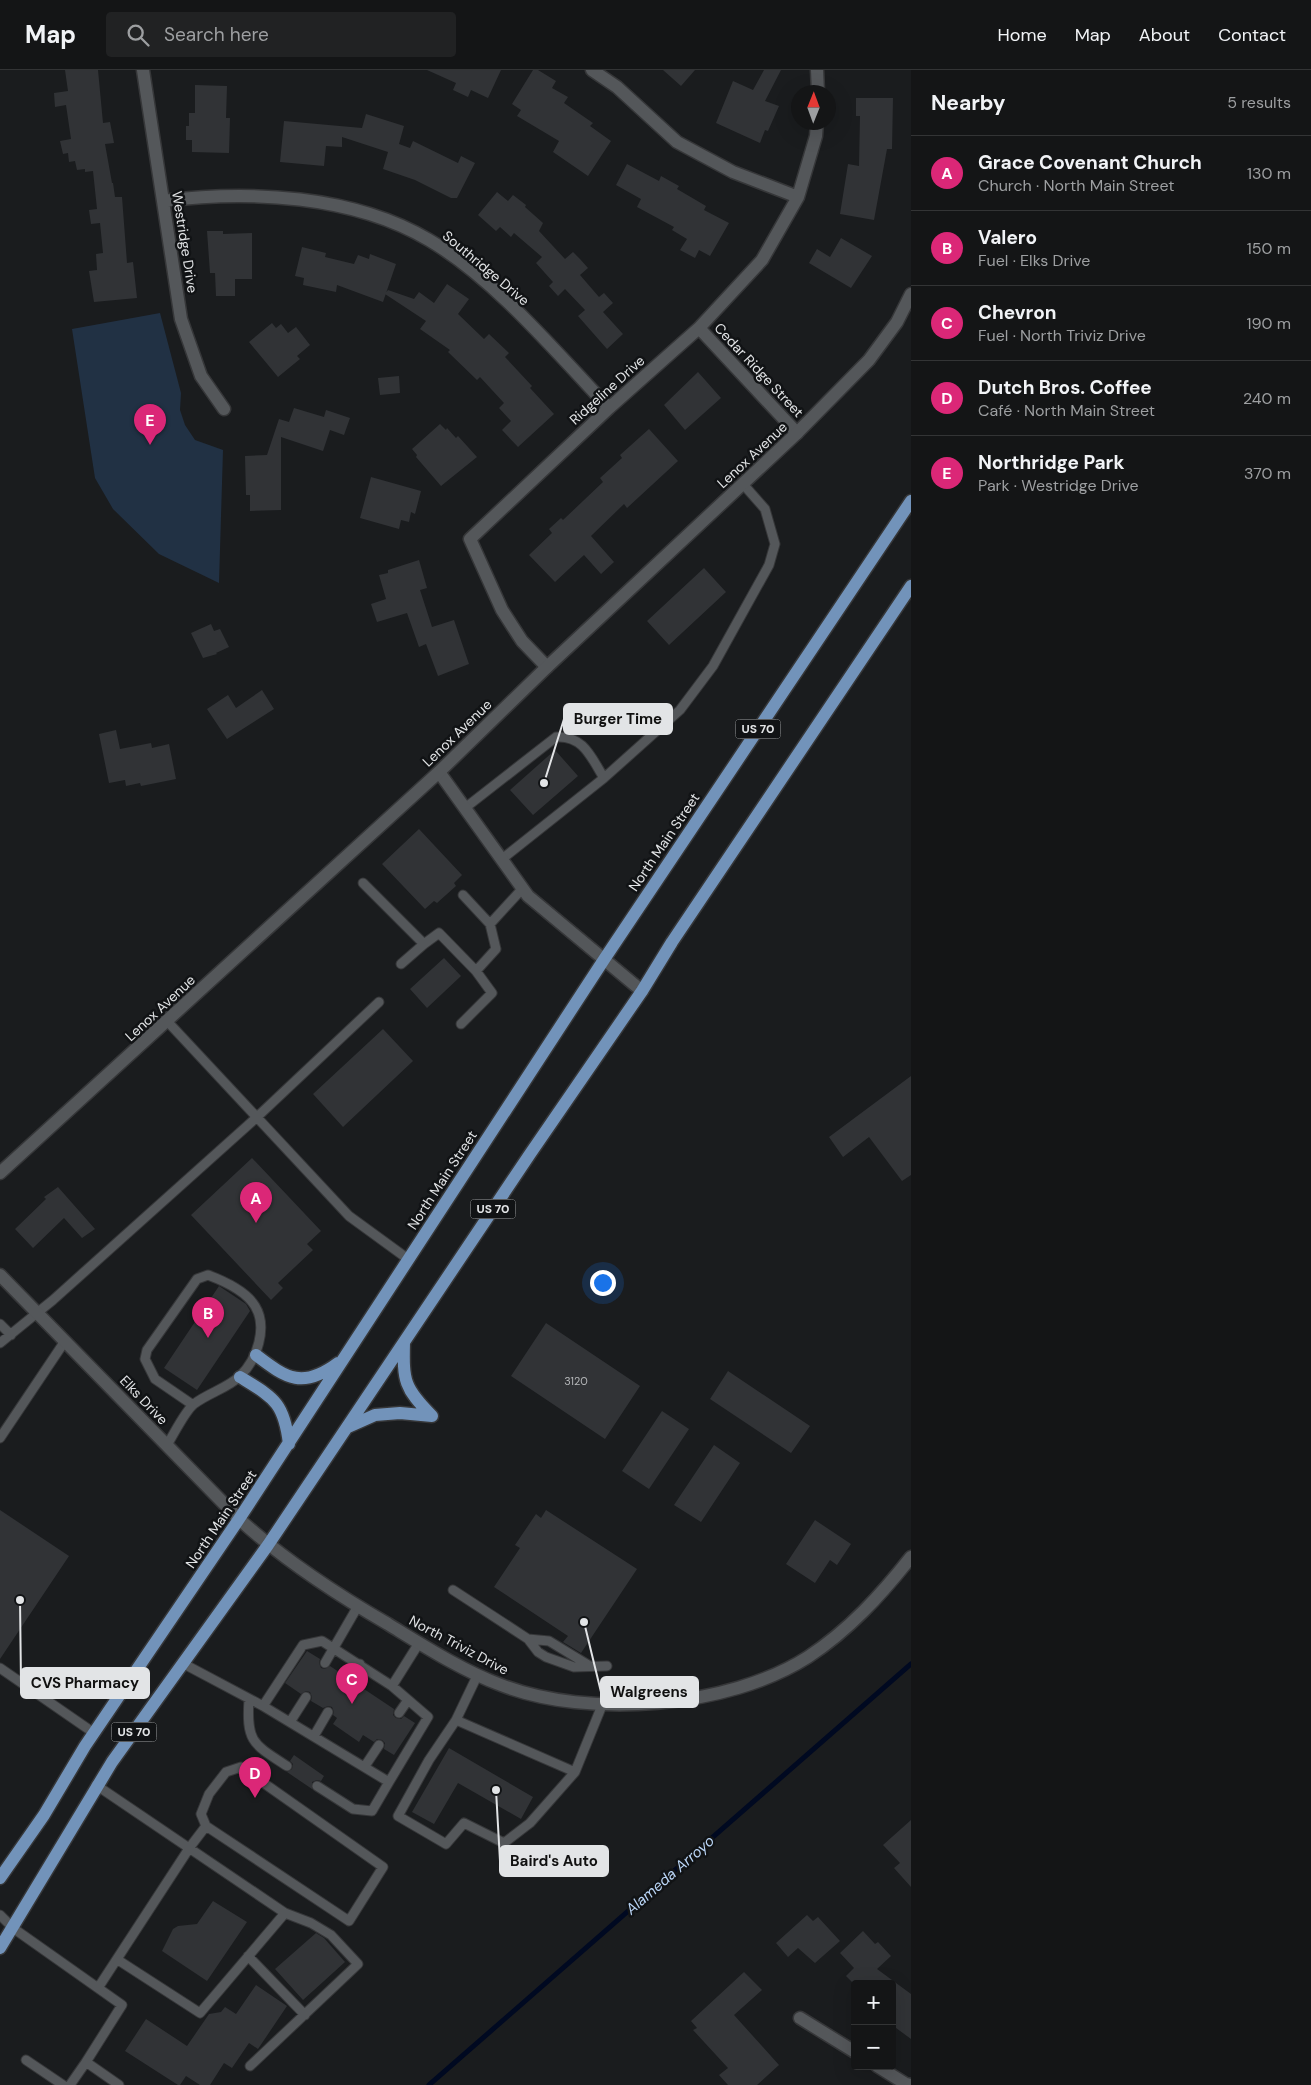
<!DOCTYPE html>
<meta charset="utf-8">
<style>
:root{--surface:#141516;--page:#212223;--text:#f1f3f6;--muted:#9d9fa1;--line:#333435;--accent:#db2777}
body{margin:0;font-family:"DM Sans",sans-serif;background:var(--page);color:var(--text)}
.controls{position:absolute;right:15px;bottom:15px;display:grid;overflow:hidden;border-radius:5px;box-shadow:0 5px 20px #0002}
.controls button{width:45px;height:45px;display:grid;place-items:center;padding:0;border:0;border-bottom:1px solid var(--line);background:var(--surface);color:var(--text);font:25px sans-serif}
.compass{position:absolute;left:791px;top:15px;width:45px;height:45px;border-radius:50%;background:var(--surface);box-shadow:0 5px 20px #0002;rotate:1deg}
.you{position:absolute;left:602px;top:1212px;width:18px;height:18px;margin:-12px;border:4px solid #fff;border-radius:50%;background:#1a73e8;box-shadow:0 0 0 8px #1a73e833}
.badge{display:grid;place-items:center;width:32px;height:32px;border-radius:50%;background:var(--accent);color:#fff;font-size:16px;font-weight:700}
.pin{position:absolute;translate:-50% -41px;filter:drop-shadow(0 1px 2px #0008)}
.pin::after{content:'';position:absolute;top:26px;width:18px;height:15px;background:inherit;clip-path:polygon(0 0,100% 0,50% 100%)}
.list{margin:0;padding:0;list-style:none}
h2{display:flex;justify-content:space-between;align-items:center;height:65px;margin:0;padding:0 20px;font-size:21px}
h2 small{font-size:16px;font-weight:400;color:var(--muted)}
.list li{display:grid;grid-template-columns:32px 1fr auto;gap:15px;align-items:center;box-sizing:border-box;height:75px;padding:0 20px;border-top:1px solid var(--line)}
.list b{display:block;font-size:19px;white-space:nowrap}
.list p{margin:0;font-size:16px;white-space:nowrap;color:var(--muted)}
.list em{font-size:16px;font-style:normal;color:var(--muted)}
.icon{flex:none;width:28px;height:28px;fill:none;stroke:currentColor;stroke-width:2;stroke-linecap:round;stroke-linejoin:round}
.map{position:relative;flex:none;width:911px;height:2015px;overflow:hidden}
header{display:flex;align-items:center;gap:30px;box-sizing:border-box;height:70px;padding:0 25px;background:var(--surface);border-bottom:1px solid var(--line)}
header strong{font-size:24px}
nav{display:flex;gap:28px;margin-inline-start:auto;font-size:18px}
.search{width:350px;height:45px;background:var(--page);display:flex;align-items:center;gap:12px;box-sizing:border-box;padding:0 18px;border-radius:5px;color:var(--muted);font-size:19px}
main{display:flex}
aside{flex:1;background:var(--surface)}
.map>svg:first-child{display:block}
</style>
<header>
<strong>Map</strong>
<div class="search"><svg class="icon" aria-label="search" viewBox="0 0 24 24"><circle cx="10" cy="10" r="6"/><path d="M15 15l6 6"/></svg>Search here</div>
<nav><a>Home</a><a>Map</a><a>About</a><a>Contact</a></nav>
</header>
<main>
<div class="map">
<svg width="911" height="2015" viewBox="0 0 911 2015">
<rect width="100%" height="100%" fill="#1a1c1e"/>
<path fill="#213144" d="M160,243l21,80 -1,17 5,15 10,15 28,10 -4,133 -60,-29 -46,-45 -18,-31 -23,-149z"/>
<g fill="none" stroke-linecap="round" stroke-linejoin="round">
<path stroke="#000921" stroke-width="5" d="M429,2015l482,-421"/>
</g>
<path fill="#313336" d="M65,0h33l5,53 7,-1 4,21 -9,1 7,39h1l2,14h7l5,66 6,-1 4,36 -43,4 -5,-31 8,-1 -1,-16 7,-1 -3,-30 -9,1 -2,-14 8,-1 -4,-38 -8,1v-3l-8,1 -2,-9 -6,1 -1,-9 -5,1 -3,-13 11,-2 -5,-34 -11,2 -1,-14 14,-2z
M427,0h74l-13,28 -17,-8 -3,7 -15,-7 3,-7z
M533,0h5l18,11 -4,7 16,9 -4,6 29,20 -3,3 21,15 -23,35 -35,-24 6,-11 -42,-25 4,-6 -9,-6z
M663,0h32l-14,16z
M764,0h17l-16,31 14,5 -11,25 -3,-1 -5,13 -44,-20 17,-42 20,9z
M195,15l32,1 -1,32h4l-1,35 -37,-1v-12h-6v-14h3v-13h6z
M856,28h37l-1,51h-5l-13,71 -34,-6 8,-50 11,2 1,-50h-4z
M366,44l38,12 -5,18 11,4 3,-7 45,22 3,-7 14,7 -18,35h-6l-36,-18 -32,-11 5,-17 -46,-15v10l-16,-1 -2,20 -44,-4 4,-41 78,7z
M627,94l32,17 2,-5 18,10 -2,3 29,17 -2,4 25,13 -19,33 -11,-6 -4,8 -15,-8 7,-11 -15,-9 2,-3 -37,-20 4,-8 -25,-14z
M497,122l11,9 5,-6 13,10 -1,2 18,16 -4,8 26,28 8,-7 7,7 8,9 -8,7 19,22 5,-4 9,10 -10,9 20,22 -16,15 -29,-33 7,-6 -20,-21 -7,7 -9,-10 4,-4 -17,-19 6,-6 -28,-24 -3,4 -11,-10 -4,4 -18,-16z
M207,161h16v3l29,-1v46h-17v17h-19l-1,-23h-5z
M841,168l31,18 -21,32 -42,-25 8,-14 13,8z
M302,177l24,6 -1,4 29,7 4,-9 11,4 1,-5 26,10 -13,38 -46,-17 -1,7 -33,-7 1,-7 -9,-2z
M447,214l22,15 -11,15 26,25 5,-5 20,19 -4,4 27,29 -2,2 24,26 -36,33 -16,-17 9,-9 -12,-13 5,-5 -24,-26 -3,3 -29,-28 2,-2 -30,-21 6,-8 -41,-27 3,-4 26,9 5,-7 15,11z
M272,253l4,5 5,-4 7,9 8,-6 14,18 -13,11 3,3 -22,18 -29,-35z
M698,302l23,26 -36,32 -21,-25z
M399,306l1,17 -20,2 -2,-17z
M294,338l30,9 2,-7 24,8 -6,17 -14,-5 -7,21 -42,-14v73l-31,1v-16h-4l-1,-39 22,-1 12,-36 10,3z
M440,354l6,6 1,-2 9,10 2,-2 19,21 -36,29 -25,-29 1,-2 -5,-6z
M649,359l29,32 -51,47 -3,-4 -33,32 23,26 -13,12 -17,-19 -29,27 -26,-27 23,-22 -3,-4 12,-11 2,2 40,-38 -3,-4 22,-20 -2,-3z
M371,407l50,14 -6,23 -4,-2 -2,10 -8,-2 -2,9 -39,-11z
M419,490l8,28 -7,2 12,37 22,-7 15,44 -31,12 -12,-32 -7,3 -12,-34 -30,9 -6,-18 15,-5 -7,-24 9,-2v-3z
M704,498l22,24 -57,53 -22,-24z
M211,554l3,7 6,-2 9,18 -13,6 1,1 -14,4 -12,-25z
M262,620l12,19 -47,30 -20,-30 21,-14 8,13z
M116,660l4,19 31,-6 1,5 17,-4 7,35 -35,7 -1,-3 -14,3 -1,-6 -16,3 -10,-49z
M555,680l23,26 -45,39 -23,-25z
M419,759l43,46 -8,8 2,3 -19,17 -3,-2 -9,8 -43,-45z
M444,888l17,18 -34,32 -17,-19z
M383,959l30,32 -70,66 -30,-33z
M911,1006v99l-9,6 -33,-44 -26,20 -14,-20z
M252,1088l69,73 -14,13 6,6 -35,33 5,5 -12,12 -80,-85z
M58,1117l37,42 -13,9 -18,-20 -31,30 -18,-19 31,-30 -2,-2z
M219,1216l27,18 4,7 -53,79 -33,-22z
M546,1253l94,63 -35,53 -94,-63z
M728,1301l82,55 -19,27 -81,-54z
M662,1341l27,18 -40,60 -27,-18z
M714,1375l26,18 -39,59 -27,-17z
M0,1440l69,46 -69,103z
M546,1440l91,59 -56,84 -18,-11 5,-6 -74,-49 26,-39 -5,-3 21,-31 5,4z
M815,1450l36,24 -14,21 -7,-5 -15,23 -29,-19z
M307,1581l13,8 -1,4 2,5 4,1 5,-3 15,10 1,8 4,1 5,-2 39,26 -1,6 3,3 5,1 3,-3 11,7 -21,32 -10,-6 1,-6 -3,-3 -5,-1 -3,3 -11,-7 -4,7 -26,-18 4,-6 -4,-3 1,-3 -2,-5 -4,-1 -5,2 -12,-7 1,-4 -2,-5 -4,-1 -5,3 -16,-11z
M449,1678l84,49 -12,22 -63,-36 -24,41 -22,-12z
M294,1685l30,21 -3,5 -4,-1 -5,2v7l-25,-17 5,-3 1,-5 -3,-3z
M911,1750v67l-17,-19 6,-5 -17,-18z
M213,1831l34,21 -40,59 -45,-30 11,-22 5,-3 19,-2z
M807,1845l6,6 5,-4 22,24 -25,22 -17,-15 -10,9 -12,-14z
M863,1861l12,13 3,-2 13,14 -14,13 34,25v45l-19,-14v-41h-38l-8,-8 8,-8 -14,-15z
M316,1863l8,5 21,24 -42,38 -28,-31z
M744,1902l18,18 -28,25 45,50 -22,20h-29l-9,-10 9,-7 -35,-38 4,-2 -6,-7z
M256,1915l31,21 -29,43 -9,-6 -17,25 -8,-5 -14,22h-10l-14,-9 -6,9h-2l-53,-34 21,-32 41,27 22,-32 12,-2 4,-5 11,7z"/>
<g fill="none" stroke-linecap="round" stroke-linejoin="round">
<defs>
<path id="lane" d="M465,738l91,-71c27,-2 35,20 48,41
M502,789l102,-81 76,-68 33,-44 56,-101 6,-21 -10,-35 -22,-25
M363,813l61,61 15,-11 37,38 20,-22 -6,-25 33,-36
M463,825l27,29
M401,894l23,-20
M167,951l182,195 59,43
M461,954l31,-31 -16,-22
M0,1254l11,11
M0,1273l53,-43 204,-183 122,-115
M0,1368l65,-97
M167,1375c7,-11 18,-34 27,-41 14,-11 34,-16 46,-28 17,-16 28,-49 15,-70 -9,-15 -31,-25 -47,-31l-11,4 -50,71 -2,9 10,20 38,26
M453,1520l75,49 10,13 8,5 28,10 33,-1
M528,1569l21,2 41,25
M325,1593l33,-57
M184,1594l79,42 126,76 39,-65 -36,-31 -70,-45 -19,4 -40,61
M0,1598l94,65
M478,1604l-22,46 119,52 28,-69
M350,1609l10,-15
M392,1616l27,-43
M249,1629c-3,43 4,45 38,67
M399,1643l9,-13
M456,1650l-27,40 -31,56 48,28 18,-21 40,20 26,-20 45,-51
M290,1652l16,-25
M314,1666l14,-24
M365,1696l14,-21
M241,1697l142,100 -34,54 -143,-95 -5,-12 8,-20 17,-22z
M96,1715l189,128
M317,1716l36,23 19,2 17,-29
M0,1845l13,13 109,77 -36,57 33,23
M248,1886l57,59
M118,1890l82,53 85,-100 26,10 20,12 27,29 -108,102
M98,1918l92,-141 16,-21
M26,1990l37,25
M70,2015l16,-23"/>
<path id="street" d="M143,0l38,249 20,57 23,33
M592,0l25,17 60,55 56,30 65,25
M817,0l1,22
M163,131c86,-11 190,-6 266,39 66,39 127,112 180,168
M699,258l98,105
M547,597l-25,-26 -20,-31 -32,-71 139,-131 90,-80 63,-68 36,-63 18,-61 1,-14
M439,702l89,124 114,95
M800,1948l55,34
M877,1996l29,18 5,1"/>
<path id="secondary" d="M0,1103l439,-401 108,-105 250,-234 72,-73 28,-38 14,-28
M0,1205l239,244c45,41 97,75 149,105 36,22 73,46 113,61 88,34 227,23 307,-28 41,-27 73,-62 103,-100"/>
<path id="primary" d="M404,1272c-1,39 0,46 28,74
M256,1285c31,24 47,34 82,8
M240,1307c34,21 44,25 49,67
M348,1357l27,-12 25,-2 32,3
M0,1808l44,-63 41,-69 154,-227 366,-561 306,-457
M0,1878l112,-186 156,-217 262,-391 112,-163 30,-49 239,-356"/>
</defs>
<use href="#lane" stroke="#363739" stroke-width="11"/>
<use href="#street" stroke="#363739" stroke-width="15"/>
<use href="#secondary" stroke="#363739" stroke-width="15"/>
<use href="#primary" stroke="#363739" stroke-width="15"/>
<use href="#lane" stroke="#54575a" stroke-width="9"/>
<use href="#street" stroke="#54575a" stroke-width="12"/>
<use href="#secondary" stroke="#54575a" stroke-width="12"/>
<use href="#primary" stroke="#7293ba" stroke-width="12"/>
</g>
<g text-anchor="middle" stroke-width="5" stroke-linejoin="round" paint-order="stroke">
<g font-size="11" fill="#b6b8ba">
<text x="576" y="1315">3120</text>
</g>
<g fill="#111315" stroke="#a3a5a7" stroke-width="1">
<rect x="735.5" y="649.5" width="45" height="19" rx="4"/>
<rect x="470.5" y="1129.5" width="45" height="19" rx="4"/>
<rect x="111.5" y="1652.5" width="45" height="19" rx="4"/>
</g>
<g font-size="12" font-weight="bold" fill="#e2e4e6">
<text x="758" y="663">US 70</text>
<text x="493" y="1143">US 70</text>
<text x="134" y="1666">US 70</text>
</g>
<g font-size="14" fill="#e2e4e6" stroke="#111315">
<text transform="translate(185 172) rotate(81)" y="5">Westridge Drive</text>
<text transform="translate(486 198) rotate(40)" y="5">Southridge Drive</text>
<text transform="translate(759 300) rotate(47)" y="5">Cedar Ridge Street</text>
<text transform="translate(607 320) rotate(-42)" y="5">Ridgeline Drive</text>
<text transform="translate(752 385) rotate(-43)" y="5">Lenox Avenue</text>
<text transform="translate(457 663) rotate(-44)" y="5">Lenox Avenue</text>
<text transform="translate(664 772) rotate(-56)" y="5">North Main Street</text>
<text transform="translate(160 938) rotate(-43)" y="5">Lenox Avenue</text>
<text transform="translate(442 1110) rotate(-57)" y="5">North Main Street</text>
<text transform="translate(144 1330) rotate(46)" y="5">Elks Drive</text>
<text transform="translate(221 1449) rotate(-56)" y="5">North Main Street</text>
<text transform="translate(459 1575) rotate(28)" y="5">North Triviz Drive</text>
</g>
<g font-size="15" font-style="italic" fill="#bad5f6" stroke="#111315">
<text transform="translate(670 1805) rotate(-41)" y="5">Alameda Arroyo</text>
</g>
</g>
<path fill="none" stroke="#e2e4e6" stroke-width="2" d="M544 713L564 649M20 1530L21 1613M584 1552L601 1622M496 1720L500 1791"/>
<g fill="#e2e4e6" stroke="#111315" stroke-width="2">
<circle cx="544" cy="713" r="5"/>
<circle cx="20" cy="1530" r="5"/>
<circle cx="584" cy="1552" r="5"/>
<circle cx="496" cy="1720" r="5"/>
</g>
<g fill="#e2e4e6" stroke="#e2e4e6" stroke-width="2">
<rect x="564" y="634" width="108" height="30" rx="5"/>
<rect x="21" y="1598" width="128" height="30" rx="5"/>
<rect x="601" y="1607" width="97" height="30" rx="5"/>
<rect x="500" y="1776" width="108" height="30" rx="5"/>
</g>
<g font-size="15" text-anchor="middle" font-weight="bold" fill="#111">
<text x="618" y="654">Burger Time</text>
<text x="85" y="1618">CVS Pharmacy</text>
<text x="649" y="1627">Walgreens</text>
<text x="554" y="1796">Baird's Auto</text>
</g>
</svg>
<div class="controls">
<button>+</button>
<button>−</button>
</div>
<svg class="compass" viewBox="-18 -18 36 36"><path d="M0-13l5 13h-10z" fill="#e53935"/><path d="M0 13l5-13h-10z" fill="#9d9fa1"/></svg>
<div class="you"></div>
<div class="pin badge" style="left:256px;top:1153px">A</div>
<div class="pin badge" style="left:208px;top:1268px">B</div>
<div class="pin badge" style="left:352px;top:1634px">C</div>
<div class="pin badge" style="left:255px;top:1728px">D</div>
<div class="pin badge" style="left:150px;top:375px">E</div>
</div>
<aside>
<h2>Nearby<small>5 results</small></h2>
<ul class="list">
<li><span class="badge">A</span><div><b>Grace Covenant Church</b><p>Church · North Main Street</p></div><em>130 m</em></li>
<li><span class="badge">B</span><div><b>Valero</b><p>Fuel · Elks Drive</p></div><em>150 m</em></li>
<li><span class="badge">C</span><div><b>Chevron</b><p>Fuel · North Triviz Drive</p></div><em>190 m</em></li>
<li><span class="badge">D</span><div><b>Dutch Bros. Coffee</b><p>Café · North Main Street</p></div><em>240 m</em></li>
<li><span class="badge">E</span><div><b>Northridge Park</b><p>Park · Westridge Drive</p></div><em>370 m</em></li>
</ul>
</aside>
</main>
